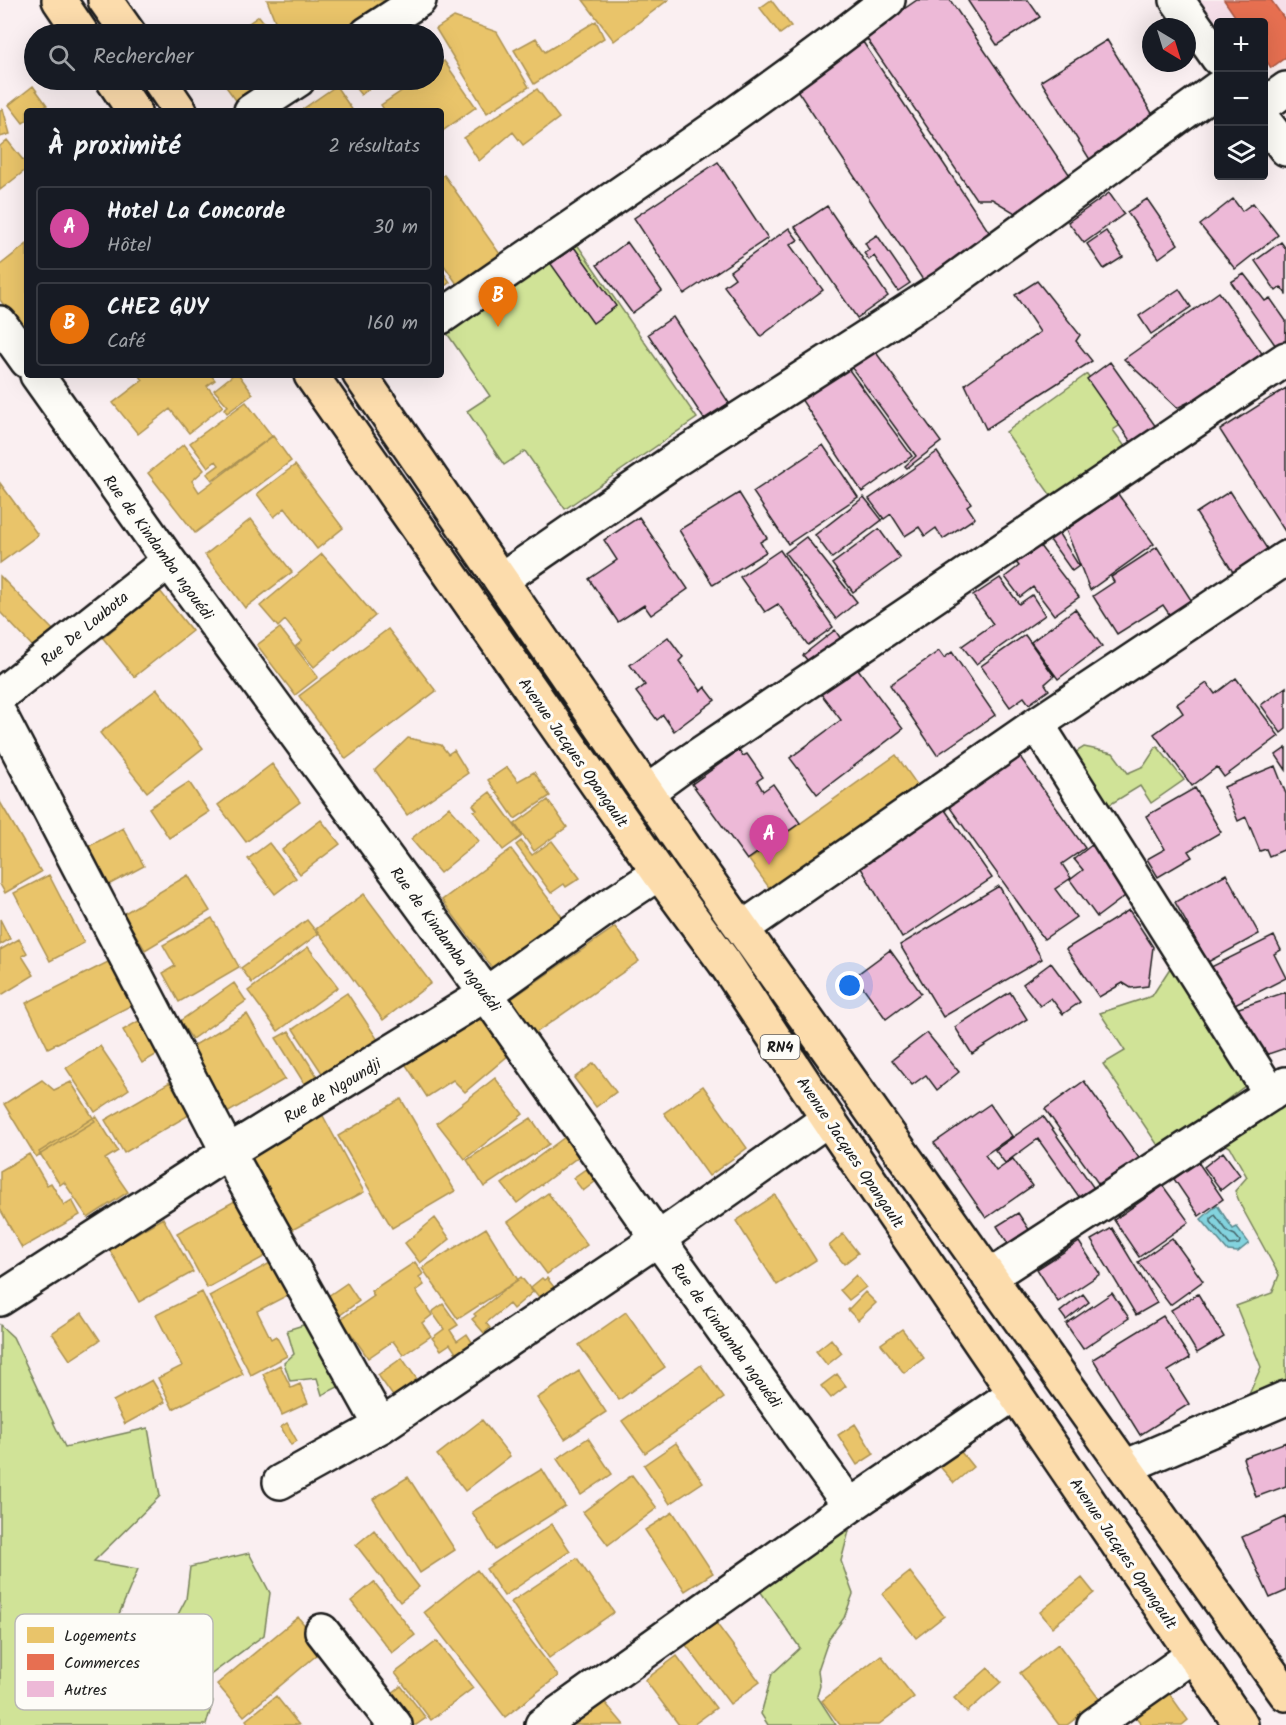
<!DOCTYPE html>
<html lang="fr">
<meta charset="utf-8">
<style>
:root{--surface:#171b24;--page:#20242c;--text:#f1f3f6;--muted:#9ea1a6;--line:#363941;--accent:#db2777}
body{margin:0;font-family:Kalam,sans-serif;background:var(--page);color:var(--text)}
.controls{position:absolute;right:18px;top:18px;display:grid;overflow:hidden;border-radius:6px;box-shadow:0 6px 24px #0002}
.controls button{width:54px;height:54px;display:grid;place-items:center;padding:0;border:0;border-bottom:2px solid var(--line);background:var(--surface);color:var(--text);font:30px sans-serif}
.compass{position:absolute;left:1142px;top:18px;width:54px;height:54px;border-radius:50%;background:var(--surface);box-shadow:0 6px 24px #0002;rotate:142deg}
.you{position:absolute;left:850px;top:986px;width:21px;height:21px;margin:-15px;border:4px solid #fff;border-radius:50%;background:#1a73e8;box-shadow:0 0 0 9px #1a73e833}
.badge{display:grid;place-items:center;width:39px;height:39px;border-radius:50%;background:var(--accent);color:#fff;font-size:20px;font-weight:700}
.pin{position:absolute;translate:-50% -50px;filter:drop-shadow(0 2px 3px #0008)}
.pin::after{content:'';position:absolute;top:32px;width:21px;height:18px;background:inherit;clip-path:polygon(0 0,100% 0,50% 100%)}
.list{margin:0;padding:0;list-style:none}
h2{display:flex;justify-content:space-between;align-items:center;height:78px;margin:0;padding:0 24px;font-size:26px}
h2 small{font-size:20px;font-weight:400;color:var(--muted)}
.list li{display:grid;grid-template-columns:39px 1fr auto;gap:18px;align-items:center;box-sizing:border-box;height:84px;margin:0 12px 12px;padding:0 12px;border:2px solid var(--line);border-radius:6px}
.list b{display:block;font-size:22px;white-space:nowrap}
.list p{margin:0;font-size:20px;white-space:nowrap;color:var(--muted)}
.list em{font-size:20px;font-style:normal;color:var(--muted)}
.icon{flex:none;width:33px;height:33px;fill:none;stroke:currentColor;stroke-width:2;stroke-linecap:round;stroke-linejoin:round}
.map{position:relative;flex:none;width:1286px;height:1725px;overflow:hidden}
.search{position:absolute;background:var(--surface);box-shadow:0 6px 24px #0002;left:24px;top:24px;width:420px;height:66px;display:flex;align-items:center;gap:15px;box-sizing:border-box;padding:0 21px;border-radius:33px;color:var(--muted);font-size:22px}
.panel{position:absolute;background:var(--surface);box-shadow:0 6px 24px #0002;left:24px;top:108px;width:420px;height:270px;border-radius:6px}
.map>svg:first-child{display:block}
</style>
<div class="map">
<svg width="1286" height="1725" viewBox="0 0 1286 1725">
<rect width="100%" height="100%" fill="#faeff1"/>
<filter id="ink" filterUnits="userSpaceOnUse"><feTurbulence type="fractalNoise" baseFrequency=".0167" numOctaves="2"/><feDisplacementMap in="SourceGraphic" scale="12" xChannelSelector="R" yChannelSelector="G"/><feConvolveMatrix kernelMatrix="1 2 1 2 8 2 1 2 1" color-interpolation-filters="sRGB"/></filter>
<g filter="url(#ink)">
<path fill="#f6dfe9" d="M1163,0h123v42l-22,15v-35h-46v51z"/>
<path fill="#d0e397" stroke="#76805a" stroke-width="1.5" d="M572,237l125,181 -132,91 -40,-58 -21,14 -37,-54 23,-15 -48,-70z
M1087,374l35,50 -9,6 13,18 -72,52 -48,-68z
M1157,746l27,34 -33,23 -11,-17 -39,24 -36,-51 19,-12 29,6 15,20 16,-7z
M1174,962l76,120 -89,68 -58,-86 22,-13 -25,-38 52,-17z
M1286,1096v285l-39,18 14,-32 -25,-61 36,-13 7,-18 -38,-69 -6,-15 12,-14 -17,-30 -16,-9z
M313,1322l37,59 -28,14 -5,-17 -27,3 -6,-18 10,-9 -7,-24z
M0,1325l13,12 52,110 83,-19 12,68 -66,65 44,8 -42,100 56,-5 34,-65 4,-32 59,-14 21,40 -6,42 -67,50 16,16 -7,24h-206z
M849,1531l-8,30 12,33 -9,24 -15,20 -11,32 2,16 -3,10 19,29h-68l-7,-11 11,-40 28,-26 -42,-60 76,-54z"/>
<path fill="#83d3de" stroke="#5a8a90" stroke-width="1.5" d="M1217,1205l16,24 4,-2 12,16 -11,9 -10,-1 -27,-32z"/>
<path fill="#e9c46a" stroke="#ac9253" stroke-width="1.5" d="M267,0h123l3,4 -44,30h-60l-14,-13z
M583,0h85l-54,41z
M771,0l20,26 -11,8 -20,-26z
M259,16l14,18h-40z
M454,17l43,15 32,55 -42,26 -51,-84z
M596,21l8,17 -70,46 -20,-34 22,-12 9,14z
M444,61l32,46 -35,25v-21h-56l-4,-6 37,-25h16v-12z
M221,80h71l-48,31z
M349,80h28l2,1 -18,14z
M33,86l14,19 -8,6h-12v9l-4,3 -14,-18z
M336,86l17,25h-53z
M537,89l22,29 -36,27 -10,-13 -34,29 -15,-23z
M3,109l7,25 -10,3v-27z
M7,140l20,25v4l-27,21v-44z
M444,175l63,89 -43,30 -23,-33v-84z
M27,244v91l-27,-35v-35z
M441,269l9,13 -9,7z
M139,375h72l4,5 -8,6 16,20 -34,27 -19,-24 -32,25 -25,-31 30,-23z
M233,375h6l14,19 -26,19 -3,-4 4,-3 -14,-16z
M246,402l26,34 -60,44 -5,-6 12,-9 -3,-4 -8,6 -18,-24z
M273,436l18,25 -96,72 -47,-60 36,-29 20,26 -12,11 7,11z
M295,465l48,63 -26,21 -32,-41 -11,9 -17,-23z
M0,483l38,52 -38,28z
M251,519l41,53 -47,36 -40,-53z
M322,554l53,62 -61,51 -18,-21 6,-5 -17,-21 -7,7 -18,-21z
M0,576l56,57 -19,18 -37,-39z
M160,591l32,40 -58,46 -31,-39z
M280,628l38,49 -23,18 -38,-50z
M388,629l48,62 -90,68 -47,-63z
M157,689l46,59 -56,44 -47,-59z
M408,738l33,7 7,9 6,-4 14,23 -61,42 -32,-45z
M896,755l29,41 -146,105 -30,-41z
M272,764l28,38 -54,40 -28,-37z
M507,767l11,14 16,-9 16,24 -35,23 -27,-39z
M189,782l20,30 -40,26 -20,-30z
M490,792l32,44 -19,14 -29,-39 3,-1 -4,-5z
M548,800l19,27 -33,24 -19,-27z
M0,802l41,70 -36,21 -5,-9z
M449,807l30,34 -39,32 -29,-34z
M321,820l19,24 -40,30 -18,-24z
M123,828l21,38 -45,24 -21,-38z
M521,841l11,14 20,-14 28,37 -14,9 -2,-3 -13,9 -35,-48z
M269,843l27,35 -21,16 -27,-35z
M511,849l52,69 -70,51 -51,-69z
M49,875l35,68 -34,18 -36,-68z
M188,875l22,36 -65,39 -22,-36z
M364,894l67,89 -48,37 -67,-91z
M212,918l27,49 -60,35 -16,-29 12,-7 -12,-21z
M0,919l10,20 -10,6z
M307,920l11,14 -66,49 -11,-15z
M615,927l24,34 -105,73 -24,-34z
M19,939l8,14 -5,3 12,19 -34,21v-46z
M308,947l30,40 -60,44 -30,-40z
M116,958l22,44 -90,46 -22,-45z
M234,983l12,18 -54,38 -12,-18z
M347,993l31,47 -54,36 -31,-47z
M482,1013l28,41 -45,38 -12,-12 -26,17 -25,-38z
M247,1014l38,65 -58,34 -39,-64z
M142,1019l19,33 -19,11 -19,-33z
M289,1031l31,50 -13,7 -31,-50z
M100,1046l29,43 -34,23 -29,-44z
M594,1063l22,29 -20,15 -22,-29z
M495,1078l28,36 -58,45 -28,-36z
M42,1080l12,10 17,-8 24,39 -59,36 -32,-53z
M170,1082l19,33 -65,38 -19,-33z
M703,1086l44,62 -38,28 -45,-63z
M401,1099l54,92 -63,37 -54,-92z
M322,1114l42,78 -74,39 -42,-77z
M96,1116l22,35 -13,8 23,33 -40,26 -24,-36 -4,3 -21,-33z
M531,1118l18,26 -65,43 -17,-27z
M569,1134l14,19 -66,50 -15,-19z
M29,1154l18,31 4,-2 13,22 8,-5 8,15 -58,33 -22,-39v-38z
M590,1166l10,12 -17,13 -10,-13z
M548,1193l39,52 -40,29 -39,-52z
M775,1195l41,65 -39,25 -41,-64z
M242,1197l31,55 -66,36 -30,-55z
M163,1218l30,54 -54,30 -30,-53z
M435,1218l15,21 -30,24 -15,-20z
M486,1228l32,52 -60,39 -36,-51z
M843,1234l15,19 -14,11 -15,-18z
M272,1262l16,33 -31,16 14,28 5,-3 11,20 -36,19 -42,-79z
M415,1262l8,12 -4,3 5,8 -8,6 16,24 -10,8 9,13 -28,19 -10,-14 -25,17 -27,-39 33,-23 -3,-5z
M856,1275l10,12 -17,13 -9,-10z
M521,1277l12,15 -20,17 -4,-5 -23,19 4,5 -6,5 -12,-14 4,-3 -2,-2z
M542,1278l2,2 3,-2 10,13 -14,11 -12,-15z
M347,1283l12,18 -31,23 -13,-19z
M202,1292l41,82 -70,35 -15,-31 24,-12 -26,-51z
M865,1292l11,11 -18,17 -10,-10z
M443,1304l15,21 -8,5 7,11 10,-7 7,11 -16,11 -8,-12 -9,6 -9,-12 12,-9 -12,-17z
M626,1312l39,55 -46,33 -40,-55z
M82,1313l18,27 -30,20 -18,-27z
M902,1329l22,29 -20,15 -23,-29z
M831,1339l11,14 -15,12 -11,-14z
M402,1358l17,24 -24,17 -17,-24z
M280,1365l11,23 9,-4 8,19 -26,12 -19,-41z
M701,1365l23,33 -79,55 -23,-32z
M579,1371l27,41 -41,27 -28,-41z
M837,1374l9,12 -15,12 -10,-12z
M152,1380l13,22 -40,22 -12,-23z
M482,1420l28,36 -45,35 -28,-36z
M287,1423l10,18 -6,4 -10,-18z
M855,1424l19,30 -17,11 -19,-30z
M588,1438l24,36 -31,21 -24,-36z
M676,1443l27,39 -33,22 -26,-39z
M957,1447l16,20 -19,16 -17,-20z
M542,1469l23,37 -70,44 -23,-38z
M632,1475l25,33 -49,37 -25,-33z
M408,1477l47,73 -35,23 -47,-74z
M673,1512l40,61 -28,18 -40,-61z
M552,1524l18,27 -66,45 -18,-27z
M374,1530l45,57 -19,15 -44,-57z
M577,1558l37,54 -65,46 -38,-56z
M477,1570l81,106 -53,41 -81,-105z
M910,1572l34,44 -28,22 -34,-44z
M1082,1578l12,15 -42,34 -12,-15z
M374,1582l41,53 -23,18 -41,-52z
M298,1617l26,32 -80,67 -27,-32z
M716,1623l44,59 -30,22 -44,-59z
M437,1641l36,47 -42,32 -36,-47z
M1058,1644l42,56 -33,25h-8l-39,-52z
M881,1655l33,42 -36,28h-38l-18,-24z
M677,1656l39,52 -23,17h-14l-34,-45z
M988,1668l13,14 -34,30 -13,-14z
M1163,1685l25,35 -6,5h-40l-12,-16z
M401,1686l25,32 -10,7h-18l-17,-23z
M276,1696l23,29h-50l-3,-5z
M602,1699l22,26h-52z"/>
<path fill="#e76f51" stroke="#aa5641" stroke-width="1.5" d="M1224,0h47l15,21v36l-15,11 -7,-11v-35h-25z"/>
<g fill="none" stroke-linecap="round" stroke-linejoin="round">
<path stroke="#45656a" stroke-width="1.5" d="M1215,1215l13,17 7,3 5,6 -1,3 -9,1 -19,-23v-4z"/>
</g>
<path fill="#edb9d7" stroke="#1c1c1c" stroke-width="1.5" d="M917,0h33l128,187 -51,33 -35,-21h-16l-111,-163z
M969,0h59l12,17 -43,28 -29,-44z
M1107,40l51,83 -66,40 -51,-82z
M863,42l132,199 -68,45 -132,-199z
M718,162l50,76 -84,56 -50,-76z
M1109,193l15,21 -40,29 -16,-21z
M1147,199l31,45 -19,14 -32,-46z
M1233,199l9,12 11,-8 25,32 -43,34 -35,-44z
M827,206l61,90 -31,22 -62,-91z
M789,228l9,12 -8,5 33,45 -62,46 -37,-50 11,-8 -5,-7z
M1106,231l17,26 -19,12 -17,-25z
M877,235l33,48 -12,8 -24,-35 -5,4 -5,-7 5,-3 -4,-7z
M627,242l35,49 -30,22 -35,-48z
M1281,242l5,7v45l-5,-7 -5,4 -21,-30z
M574,247l42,59 -23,17 -42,-59z
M1244,274l21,27 5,-3 16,23 -1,38 -54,-77z
M1037,281l43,54 -4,6 16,20 -106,68 -21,-45 75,-52 -25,-37z
M1179,289l12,18 -40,27 -12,-18z
M1219,292l49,70 -91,46 -53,-49z
M673,317l56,86 -25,16 -56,-85z
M872,347l69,95 -34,26 -2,-2 11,-10 -67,-92z
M1110,362l54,76 -24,17 -53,-76z
M847,367l65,89 -50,36 -61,-93z
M1286,388v145l-66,-103z
M823,445l35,52 -70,47 -35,-52z
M937,452l34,51 -4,3 8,12 -32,21 -7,-11 -11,8 -6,-9 -14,9 -14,-22 -7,5 -15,-20z
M1230,491l41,64 -35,22 -40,-64z
M739,493l28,45 -7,4 6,10 -53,33 -34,-55z
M1118,494l36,50 -64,46 -24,-60z
M864,497l18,23 -50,38 -17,-23z
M639,517l49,72 -37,26 -7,-10 -26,17 -29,-43 28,-19 -13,-20z
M1061,522l6,6 -8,6 20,32 -7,5 -27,-38z
M879,529l21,29 -47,34 -21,-28z
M806,537l51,65 -21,17 -51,-66z
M1033,537l46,60 -25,18 -21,-28 -13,10 -15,-20 14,-11 -10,-12z
M1157,547l38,59 -22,14 -10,-15 -46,29 -24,-38 21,-14 -3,-5z
M780,550l53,77 -25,18 -30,-41 -13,8 -25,-35z
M1000,578l19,26 13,-9 13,20 -69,49 -14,-18 31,-22 -20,-28z
M1075,609l27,37 -44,33 -27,-37z
M835,630l12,18 -31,23 -13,-16z
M1025,635l29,41 -9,8 4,6 -20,14 -5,-7 -14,10 -29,-41z
M668,637l15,20 -4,4 22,30 4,-4 10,13 -41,31 -11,-16 -6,5 -21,-28 9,-7 -15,-20z
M939,651l5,7 8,-6 43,63 -58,40 -47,-70z
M858,669l45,60 -86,65 -27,-36 51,-38 -23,-30 24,-18 4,6z
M1236,678l43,58 -55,41 -7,-10 -25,19 -38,-52 29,-21 -6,-9 30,-21 8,11z
M1286,687v42l-5,4 -20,-28z
M1013,747l72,101 -23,16 9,14 -16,11 21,28 -32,22 -101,-141z
M1286,748v22l-10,-15z
M739,750l4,6 4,-2 16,23 -6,4 6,10 10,-7 27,39 -53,37 -55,-76z
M1275,766l11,28v55l-17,7 -3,-7 -6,2 -14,-34 -8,4 -14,-34z
M1195,788l26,44 -33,19 4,6 -34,20 -11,-18 18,-10 -19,-33z
M943,807l49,71 -90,60 -44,-75z
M1093,844l36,49 -32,24 -27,-37 13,-10 -9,-11z
M1226,874l33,60 -51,28 -33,-60z
M999,886l43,73 -99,58 -43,-72z
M1129,910l24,37 -5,39 -17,2 -8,-5 -24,14 -33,-48z
M1274,936l7,14 -7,4 12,24 -61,31 -20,-39z
M890,950l31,43 -35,26 -31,-43z
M1051,963l29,39 -17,12 -12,-16 -11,8 -17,-22z
M1010,992l17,27 -55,35 -17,-27z
M1286,992v56l-36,12 -17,-50z
M927,1033l32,39 -22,18 -11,-15 -14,10 -20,-25z
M1084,1081l55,77 -39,28 -55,-77z
M990,1104l22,32 -27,19 11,16 17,-12 19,27 -46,32 -52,-75z
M1043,1116l53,75 -14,10 -44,-62 -33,24 -10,-13z
M1223,1152l17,23 -19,15 -17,-23z
M1198,1162l25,37 -24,17 -25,-37z
M1163,1186l26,36 -50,35 -25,-37z
M1018,1213l16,24 -22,13 -15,-24z
M1112,1228l45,75 -21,12 -45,-75z
M1172,1238l31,43 -33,24 -32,-43z
M1079,1242l21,32 -42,28 -21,-33z
M1112,1293l17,25 -46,31 -17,-25z
M1083,1294l6,8 -23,18 -6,-8z
M1198,1294l26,43 -27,16 -26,-43z
M1163,1316l27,42 -22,13 21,33 -49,31 -47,-76z
M1286,1442v44l-30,11 -13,-39z
M1286,1517v74l-16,7 -28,-61z"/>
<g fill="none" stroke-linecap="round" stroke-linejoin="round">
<defs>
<path id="minor" d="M1177,0l41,58
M367,34l52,-34
M1264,105l22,-16
M251,111l47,-31
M1264,121l22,28
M441,317c150,-105 303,-204 447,-317
M0,323l27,38
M37,375l132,186 317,433 172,245 192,267
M501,580l174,-120 268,-172 275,-200
M0,695l169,-134
M0,715l228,437 153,274
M1037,724l234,370
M647,792l37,-27 602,-406
M743,928l294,-204 249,-166
M989,1277l297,-193
M0,1299l228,-147 258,-158 123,-88 50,-33
M1125,1467l161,-69
M280,1482l101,-56 277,-187 170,-120
M322,1631l73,94
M542,1725l308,-219 165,-113
M1094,1725l99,-70"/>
<path id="highway" d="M59,0l23,34
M105,0l24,34
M113,80l21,31
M159,80l21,31
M311,375l348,498 66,90 103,156 413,606
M360,375l327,476 599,843"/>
</defs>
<use href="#minor" stroke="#1c1c1c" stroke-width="38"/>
<use href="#highway" stroke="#1c1c1c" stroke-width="38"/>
<use href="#minor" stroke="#fdfcf7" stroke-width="33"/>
<use href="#highway" stroke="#fcdcac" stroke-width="33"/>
</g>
</g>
<g text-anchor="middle" stroke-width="6" stroke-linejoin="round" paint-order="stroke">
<rect fill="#fdfcf7" stroke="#605f5e" stroke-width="1.5" x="760.5" y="1035" width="39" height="24" rx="4.5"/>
<g font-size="15" font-weight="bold" fill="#1c1c1c">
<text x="780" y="1052">RN4</text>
</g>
<g font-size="16" fill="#1c1c1c" stroke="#fdfcf7">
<text transform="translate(159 547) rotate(54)" y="6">Rue de Kindamba ngouédi</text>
<text transform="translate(84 628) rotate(-39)" y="6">Rue De Loubota</text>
<text transform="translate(574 752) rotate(55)" y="6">Avenue Jacques Opangault</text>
<text transform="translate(446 939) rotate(54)" y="6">Rue de Kindamba ngouédi</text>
<text transform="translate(332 1090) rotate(-31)" y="6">Rue de Ngoundji</text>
<text transform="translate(851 1152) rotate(56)" y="6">Avenue Jacques Opangault</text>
<text transform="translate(727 1335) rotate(54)" y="6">Rue de Kindamba ngouédi</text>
<text transform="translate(1124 1553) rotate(56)" y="6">Avenue Jacques Opangault</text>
</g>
</g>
<rect x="15" y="1614" width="198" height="96" rx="9" fill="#fdfcf7" stroke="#bab9b5" stroke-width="1.5"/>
<rect x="27" y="1627" width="27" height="16" fill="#e9c46a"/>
<rect x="27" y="1654" width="27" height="16" fill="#e76f51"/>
<rect x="27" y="1681" width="27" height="16" fill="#edb9d7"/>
<g font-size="16" fill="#1c1c1c">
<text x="64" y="1641">Logements</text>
<text x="64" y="1668">Commerces</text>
<text x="64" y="1695">Autres</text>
</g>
</svg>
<div class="controls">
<button>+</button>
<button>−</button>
<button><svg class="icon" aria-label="layers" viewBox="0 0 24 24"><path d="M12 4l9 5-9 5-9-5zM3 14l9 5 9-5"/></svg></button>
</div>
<svg class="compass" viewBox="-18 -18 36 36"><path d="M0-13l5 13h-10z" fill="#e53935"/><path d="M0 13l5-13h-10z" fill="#9ea1a6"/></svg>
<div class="you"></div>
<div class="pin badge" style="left:769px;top:865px;background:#d1479c">A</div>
<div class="pin badge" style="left:498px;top:327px;background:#e8710a">B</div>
<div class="search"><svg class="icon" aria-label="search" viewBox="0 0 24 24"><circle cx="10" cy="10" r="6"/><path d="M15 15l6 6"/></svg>Rechercher</div>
<section class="panel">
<h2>À proximité<small>2 résultats</small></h2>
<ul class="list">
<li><span class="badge" style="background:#d1479c">A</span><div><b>Hotel La Concorde</b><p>Hôtel</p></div><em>30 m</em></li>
<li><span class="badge" style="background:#e8710a">B</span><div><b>CHEZ GUY</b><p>Café</p></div><em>160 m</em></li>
</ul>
</section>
</div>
